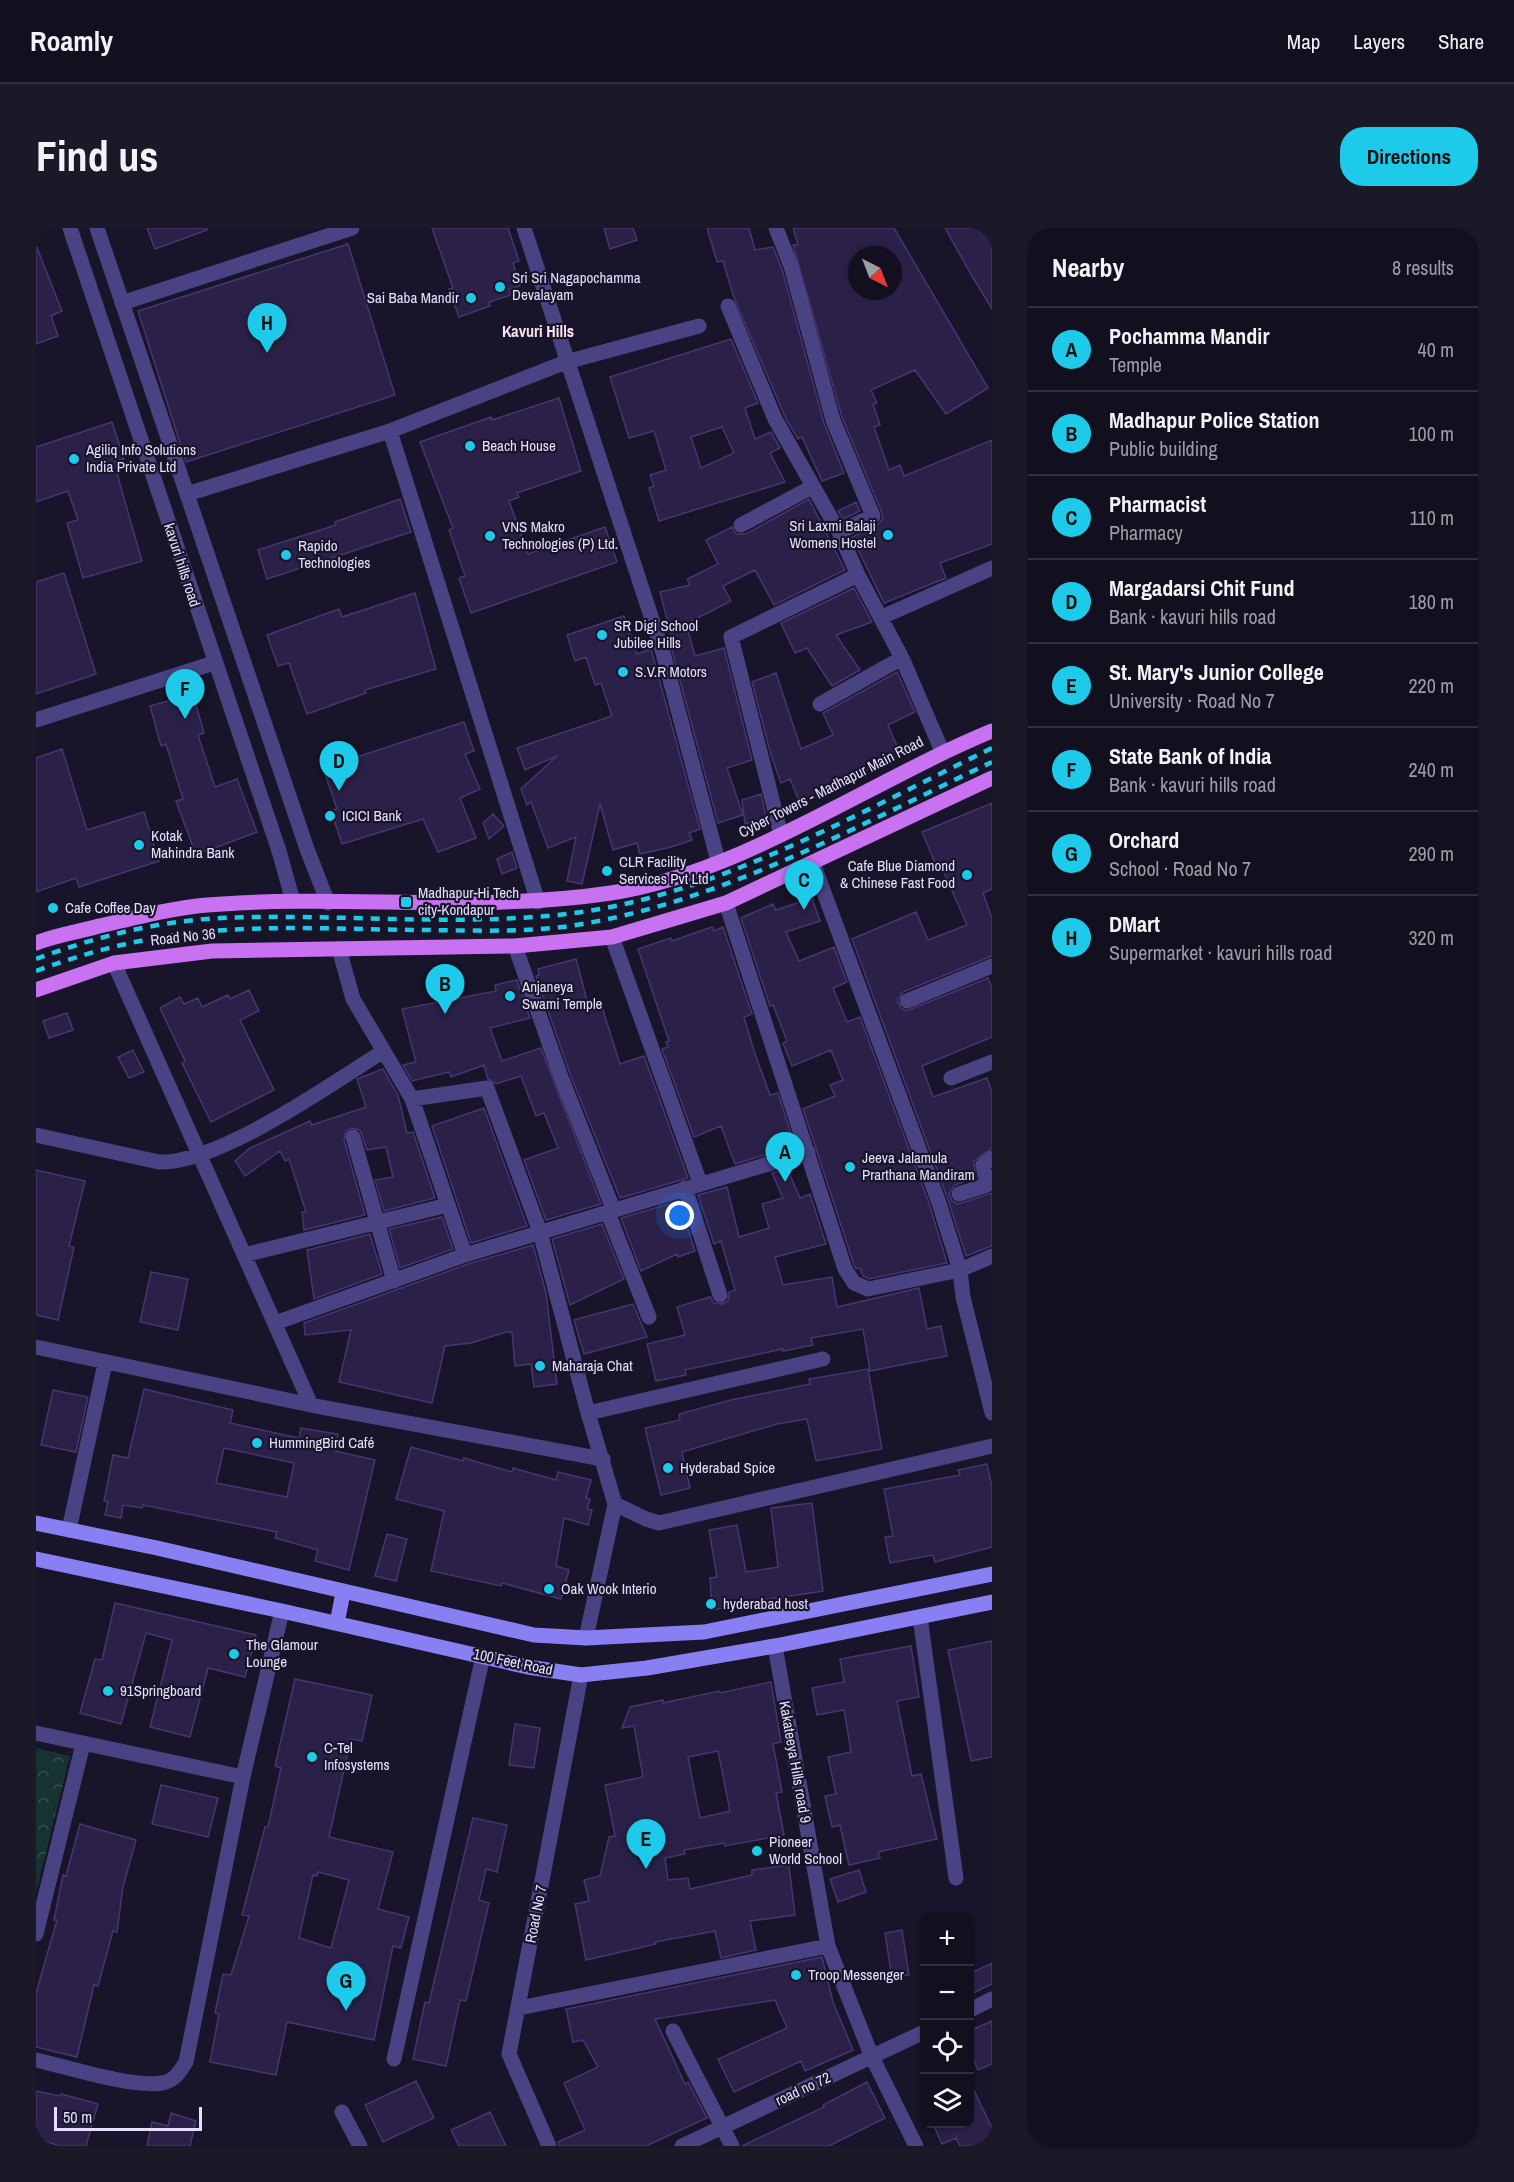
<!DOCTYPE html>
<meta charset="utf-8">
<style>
:root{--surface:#120f1f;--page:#1b1828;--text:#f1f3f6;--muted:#9c9ca4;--line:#312f3d;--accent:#1ecae9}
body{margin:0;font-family:"Archivo Narrow",sans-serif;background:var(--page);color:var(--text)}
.controls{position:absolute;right:18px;bottom:18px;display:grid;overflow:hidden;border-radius:12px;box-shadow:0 2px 4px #0004}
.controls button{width:54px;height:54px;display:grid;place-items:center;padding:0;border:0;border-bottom:2px solid var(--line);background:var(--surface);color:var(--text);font:30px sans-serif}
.compass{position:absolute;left:812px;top:18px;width:54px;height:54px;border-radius:50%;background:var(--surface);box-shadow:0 2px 4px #0004;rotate:138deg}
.scale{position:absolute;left:18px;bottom:15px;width:148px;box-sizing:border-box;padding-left:6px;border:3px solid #e4dffc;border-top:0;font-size:16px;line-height:21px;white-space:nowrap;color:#e4dffc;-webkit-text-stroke:4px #181429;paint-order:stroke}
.you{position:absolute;left:644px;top:988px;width:21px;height:21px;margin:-15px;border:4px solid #fff;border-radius:50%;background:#1a73e8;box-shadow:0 0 0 9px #1a73e833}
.badge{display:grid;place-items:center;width:39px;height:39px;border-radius:50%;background:var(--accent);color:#111;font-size:20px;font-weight:700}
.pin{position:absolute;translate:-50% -50px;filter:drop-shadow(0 2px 3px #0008)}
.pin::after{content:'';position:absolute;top:32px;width:21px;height:18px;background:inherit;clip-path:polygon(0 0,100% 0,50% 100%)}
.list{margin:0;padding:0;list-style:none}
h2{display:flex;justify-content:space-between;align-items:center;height:78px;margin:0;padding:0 24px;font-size:26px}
h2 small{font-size:20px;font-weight:400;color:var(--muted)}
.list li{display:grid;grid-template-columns:39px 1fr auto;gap:18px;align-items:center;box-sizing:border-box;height:84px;padding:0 24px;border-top:2px solid var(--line)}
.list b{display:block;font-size:22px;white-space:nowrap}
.list p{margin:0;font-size:20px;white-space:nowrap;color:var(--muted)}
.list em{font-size:20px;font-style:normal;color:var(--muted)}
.icon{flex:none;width:33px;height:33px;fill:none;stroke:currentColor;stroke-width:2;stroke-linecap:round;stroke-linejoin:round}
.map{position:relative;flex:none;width:956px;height:1918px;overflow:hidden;border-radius:24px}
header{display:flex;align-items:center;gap:36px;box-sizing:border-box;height:84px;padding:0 30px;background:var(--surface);border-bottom:2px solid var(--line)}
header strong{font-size:28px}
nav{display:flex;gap:33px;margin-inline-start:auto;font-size:21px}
.intro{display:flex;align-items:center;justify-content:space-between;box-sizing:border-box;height:144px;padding:0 36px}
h1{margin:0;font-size:42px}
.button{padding:15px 27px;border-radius:24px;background:var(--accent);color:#111;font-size:21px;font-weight:700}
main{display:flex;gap:36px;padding:0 36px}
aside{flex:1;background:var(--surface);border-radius:24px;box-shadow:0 2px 4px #0004}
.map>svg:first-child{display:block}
</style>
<header>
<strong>Roamly</strong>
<nav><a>Map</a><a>Layers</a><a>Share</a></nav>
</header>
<div class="intro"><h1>Find us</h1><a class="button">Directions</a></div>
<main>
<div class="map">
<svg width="956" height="1918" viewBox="0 0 956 1918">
<defs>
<pattern id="forest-crowns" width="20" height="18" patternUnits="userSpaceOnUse" patternTransform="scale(1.5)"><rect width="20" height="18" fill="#173233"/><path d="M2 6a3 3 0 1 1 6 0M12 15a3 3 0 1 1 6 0" fill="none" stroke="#394f51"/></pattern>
</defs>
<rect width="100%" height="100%" fill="#181429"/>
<path fill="url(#forest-crowns)" d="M0,1520l34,8 -34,136z"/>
<path fill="#2b2148" stroke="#453672" stroke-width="1.5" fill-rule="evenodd" d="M111,0h60v2l-52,19z
M396,0h76l11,33 -6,2 7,23 -11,3 2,6 -22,7 1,4 -31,11 -10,-28 4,-1z
M568,0h29l4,12 -27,9z
M671,0h42l6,22 18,-3 9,22 42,154 20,50 -22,8 -20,-44 -4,2 -12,-20 -52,-121 -11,-37 -6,1z
M757,0h101l94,160 -42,26 -31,-44 -44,20 6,13 -4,1 7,21 -6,2 15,43 11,-5 4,11 88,-36v104l-52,19 6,15 -62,25 -32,-66 26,-12 5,-7 -1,-5 -40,-96 -49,-172h5zM821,27h36v36h-36z
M909,0h47v81l-20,-33z
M312,16l47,151 -209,67 -48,-151z
M0,17l26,66 -11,5 7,20 -22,8z
M695,111l27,64 -13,5 10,31 16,-7 9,16 -10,5 15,29 -126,39 -10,-33 5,-2 -4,-11 16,-5 -12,-39 -25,7 -19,-61zM686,199l12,26 -33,15 -10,-31z
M523,170l22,73 -64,22 2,4 -10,4 19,53 77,-27 12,35 -146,51 -12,-35 6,-2 -16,-46 4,-2 -33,-86 71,-25 1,3z
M76,194l12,37 -9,2 4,20 23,80 -59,17 -16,-55 11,-3 -10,-29 -32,11v-55z
M364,271l11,33 -144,47 -9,-29 78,-25 -1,-3z
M773,271l36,71 -71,35 -19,-35 -32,16 8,15 -45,23 9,32 29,-8 28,112 -25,8 16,47 -25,8 -48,-180 3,-1 -13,-50 30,-7 -3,-6 31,-15 -12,-24 26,-13 4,7h10z
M820,274l4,9 -17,8 -5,-8z
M28,345l32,101 -60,20v-112z
M818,360l18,34 -36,13 24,35 -28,16 -25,-38 -12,5 -14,-30z
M379,365l21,76 -71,21 1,3 -59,21 -18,-51 -11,3 -11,-31 72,-26 3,8z
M588,388l13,38 14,-5 49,180 -11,4 3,7 -21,7 -31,7 -3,-11 -24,7 -13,-46 -18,80 -15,-3 9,-44 -28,11 -17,-46 -4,3 -6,-16 36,-33 -32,14 -8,-22 95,-32 -11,-33 -6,2 -9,-28 -11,4 -8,-26z
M861,444l18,40 -27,13 13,30 -41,18 2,5 -62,25 -10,-24 -9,4 -10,-28 -19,-73 24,-9 25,76 32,-14 -10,-22z
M157,466l11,39 -6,2 17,52 22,-8 20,53 -61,23 -20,-54 7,-2 -17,-55 -5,2 -11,-40z
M428,494l10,29 -9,3 15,35 -20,9 16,40 -38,14 -15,-33 -81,25 -11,-33 6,-2 -14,-41z
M26,521l25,81 57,-18 15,49 -80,26 -3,-9 -40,14v-134z
M725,566l5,23 -21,7 -3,-24z
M956,575v86l-9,4 9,25v38l-89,36 -6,8 4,8 5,3 82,-33 4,10v49l-70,29 11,31 54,-19 5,14v56l-18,13 2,17 -21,7 -6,8 3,8 6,3 34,-11v53l-26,10 -19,-59 -95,-258 64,-27 12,28 39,-15 -28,-64 -4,2 -13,-31z
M457,586l11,12 -15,13 -6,-16z
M476,624l5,16 -15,6 -5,-15z
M776,670l8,23 -34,11 13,29 35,-14 13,35 -14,6 14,34 13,-5 69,186 18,60 -78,16 -6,-3 -3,-8 -4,1 -2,-4 -51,-156 32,-13 -5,-11 13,-5 -12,-30 -39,16 -9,-23 4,-2 -14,-36 -3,1 -29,-88 32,-14 3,6z
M676,699l2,4 9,-4 29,87 -8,3 10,34 16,44 8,-2 17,53 -60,18 -14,-38 -27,11 -32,-88 6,-2 -2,-5 3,-1 -31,-92 33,-11 1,3z
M540,731l13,49 12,-4 19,60 24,-8 44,122 -68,20 -50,-124 -34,-98 3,-1 -1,-6z
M481,752l13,38 -40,10 12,33 39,-13 60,156 -55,16 -22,-60 34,-12 -14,-35 -8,3 -15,-40 -25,8 -8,-5 -4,-14 -33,12 -2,-5 -37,9 -9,-16 13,-3 -14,-53 94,-18 -1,-6z
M213,762l10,21 -19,9 34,70 -63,32 -29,-59 3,-2 -25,-53 20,-11 4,7 14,-6 4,9 26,-12 2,4z
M31,785l6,17 -24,8 -6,-17z
M97,822l11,22 -15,6 -11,-21z
M347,841l15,26 9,38 6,-1 22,66 -51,13 -9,-31 18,-3 -7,-30 -19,3 -7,-20 -9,-2 -5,3 -2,9 21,75 -61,15 -2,-18h4l-17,-53 -4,2 -5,-10 -35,25 -10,-15 15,-13 60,-27 2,4 54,-18 -9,-28z
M448,880l43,118 -56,17 -39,-117z
M751,940l13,30 10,-4 16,50 -51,13 8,28 49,-8 5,30 82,-19 8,41 14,-3 6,30 -77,15 -7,-42 -52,9 2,7 -30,6v-2l-98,21 1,5 -30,6 -9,-37 38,-9 -8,-28 33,-10 4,6 8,1 6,-3 1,-9 6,-2 -14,-49 -7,3 -16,-49 29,-8 12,50 30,-9 -7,-24 21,-6 -11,-25z
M0,942l49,11 -16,65 5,1 -16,73 -22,-5z
M643,973l16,50 -17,6 -1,-3 -36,17 -20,-53z
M406,989l11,32 -53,19 -11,-39z
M566,996l22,55 -54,26 -18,-66z
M334,1006l12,40 -68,25 -7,-49z
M497,1017l13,48 11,91 -23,3 -3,-23 -16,2 -3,-34h-6l-35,11 -26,3 -13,57 -93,-21 12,-52 -46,5 -1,-12 164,-59z
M115,1044l37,7 -10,51 -38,-8z
M597,1076l14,33 -63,17 -10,-34z
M832,1141l14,80 -66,12 -9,-42 -30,5 -95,28 8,36 -29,7 -16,-67 35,-8 -1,-6 52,-14 79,-16 -1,-5z
M108,1161l89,21 -3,13 69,15 2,-10 37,6 -3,17 40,9 -26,110 -34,-9 3,-11 -43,-12 2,-6 -134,-27 -1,3 -19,-3 -2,13 -16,-3 3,-13 -4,-1 9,-46 15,3zM188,1220l70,15 -7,34 -71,-14z
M17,1162l35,7 -12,55 -35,-7z
M375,1219l52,14 1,-3 48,14 1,-4 43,12 2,-8 33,8 -5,18 4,1 -3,10 5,1 -4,15 -24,-7 -8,48 13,4 -8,29 -59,-16 -1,3 -70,-15 13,-60 -48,-12z
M951,1236l5,23v60l-57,15 -2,-7 -43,8 -5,-26 8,-1 -9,-47 76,-14 -2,-5z
M776,1275l11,88 -80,12 1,2 -32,5 -2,-32 7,-1 -8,-47 28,-5 9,47 32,-5 -7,-59z
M351,1306l20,5 -11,42 -21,-5z
M79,1375l141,32 -11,42 -37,-9 -18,69 -40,-10 22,-87 -26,-7 -25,91 -41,-11 15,-54 7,1z
M956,1413v116l-21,4 -23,-111z
M875,1418l8,51 -22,4 15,75 9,-2 16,65 -59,13 2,6 -31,7 -9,-40 -8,2 -7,-31 11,-2 -8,-37 23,-5 -7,-42 -27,5 -5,-27 32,-6 -4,-23z
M259,1451l77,16 -10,46 -11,-2 -22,98 64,15 -15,57 31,8 -8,31 -8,-2 -19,94 -87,-18 -11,53 -66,-13 9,-48 -4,-1 8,-39 8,1 18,-59 -7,-1 23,-88h3l13,-59 -6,-2zM282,1644l31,8 -18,68 -32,-10 14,-63 4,1z
M735,1454l10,60 -8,2 9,48 -6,1 8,42 -59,11 -1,-3 -40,7 1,4 -20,4 3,22 20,-2 2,11 62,-14v-5l37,-5 6,50 -45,6 6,29 -35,8 -6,-27 -60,11 1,2 -70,16 -11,-56 14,-3 -5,-21 16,-4 9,-39 6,-1 -10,-51 38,-8 -9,-51 -12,2 8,-21 33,-7v3l56,-12 1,2zM682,1523l12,60 -30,7 -12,-61z
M479,1496l25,4 -6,40 -25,-3z
M125,1557l57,13 -10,39 -56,-13z
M437,1590l34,7 -10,47 -11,-3 -7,31 10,3 -23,98 -6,-1 -14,66 -33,-7 12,-57 4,1z
M44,1596l56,16 -13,47 -6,45 -4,-1 -15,55 -4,-1 -17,72 -41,-10v-54l21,-73h-3l9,-45 3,1z
M823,1642l7,22 -28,10 -8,-23z
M866,1702l7,45 -17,3 -7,-45z
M786,1729l11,45 20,48 -48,21 -4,-10 -67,31 -16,-33 69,-31 -12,-28 -120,19 30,65 3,-2 19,36 -61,28h-87l-1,-4 27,-12 -21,-47 34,-16 -15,-27 -10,2 -7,-33z
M956,1735v21l-23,11v-21z
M956,1793v43l-14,6 -9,-21v-18z
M933,1852l23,48v18h-32l-4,-8 -14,6 -9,-20h36z
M380,1853l18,37 -51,24 -18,-37z
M831,1854l18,36 -56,28h-87l82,-39 -1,-2z
M0,1863l24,5 1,-2 37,10 -12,42h-26l-24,-7z
M454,1884l16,34h-47l-8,-16z
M135,1885l25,8 -6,25h-43l5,-24 16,4z"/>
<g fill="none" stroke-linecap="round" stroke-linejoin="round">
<path stroke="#494384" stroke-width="15" d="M488,0l139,425 55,208
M740,0l15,38 42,154 40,96 -34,16
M86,75l230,-75
M692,78l47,113 64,113 19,43 44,83 40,93
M354,203l148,471
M151,266l203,-63 176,-69 133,-36
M705,297l71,-38
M846,389l110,-49
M784,476l82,-46
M0,492l178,-57
M745,607l-50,-198 127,-62
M777,635l125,337 22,70 3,27 29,116
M690,675l119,366 9,14 14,6 92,-19 32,-14
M576,709l88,246
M479,718l46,131 53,134
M303,721l14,50 59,100 53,156
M78,735l197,442
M871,773l85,-35
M915,850l41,-16
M376,871l75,-11 53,144 48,181 27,91 -29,134
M0,907l123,27c59,2 171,-77 223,-110
M317,909l41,144
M649,960l35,107
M923,966l28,-9 -4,-20 9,-7
M572,985l41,104
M208,1027l204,-50
M239,1095l190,-68 343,-103
M0,1119l275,58 292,54
M552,1185l235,-54
M579,1276l31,15 13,4 333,-77
M33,1302l36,-167
M884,1389l36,261
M739,1418l53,300 44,111 44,89
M0,1505l207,44
M0,1706l47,-190
M483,1780l309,-62
M934,1782l22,-11
M637,1803l59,115
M358,1831l89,-403
M0,1832c31,7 96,28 126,23 12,-2 17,-10 24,-21l57,-285 39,-166
M306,1884l18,34
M513,1918l-40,-92 72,-379
M646,1918l242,-114"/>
<path stroke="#494384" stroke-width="15" d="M34,0l209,623 14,50
M61,0l210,621 21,54"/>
<path stroke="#887ff3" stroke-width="15" d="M0,1295l121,25 377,87 52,3 118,-6 288,-58
M0,1331l246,52 246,56 53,8 66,-7 128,-22 217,-44
M301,1395l6,-30"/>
<path stroke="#c871f1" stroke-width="15" d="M0,715c20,-8 42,-11 63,-17 35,-8 72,-18 108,-21 135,-11 270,8 404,-12 134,-21 257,-111 381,-162
M0,762l78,-27 98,-12 303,-5 97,-9 114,-34 266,-125"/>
<path stroke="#1ecae9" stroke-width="4.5" stroke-dasharray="9 8" stroke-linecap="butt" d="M0,731c59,-22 121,-38 185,-41 114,-5 231,9 345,-4 146,-16 294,-102 426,-166
M0,743c38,-14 75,-25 115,-32 87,-16 177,-10 265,-9 51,0 104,3 154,-4 151,-23 286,-100 422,-164"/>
</g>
<g fill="#1ecae9" stroke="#181429" stroke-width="2">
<circle cx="464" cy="59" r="6"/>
<circle cx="435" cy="70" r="6"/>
<circle cx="434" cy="218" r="6"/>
<circle cx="38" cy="231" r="6"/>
<circle cx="852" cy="307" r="6"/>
<circle cx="454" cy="308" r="6"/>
<circle cx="250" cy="327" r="6"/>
<circle cx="566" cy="407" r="6"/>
<circle cx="587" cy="444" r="6"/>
<circle cx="294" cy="588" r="6"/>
<circle cx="103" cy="617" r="6"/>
<circle cx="571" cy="643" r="6"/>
<circle cx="931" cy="647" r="6"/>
<rect x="364" y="668" width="12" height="12" rx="3"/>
<circle cx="17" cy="680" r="6"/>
<circle cx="474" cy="768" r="6"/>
<circle cx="814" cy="939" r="6"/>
<circle cx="504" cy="1138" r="6"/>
<circle cx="221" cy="1215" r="6"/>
<circle cx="632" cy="1240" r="6"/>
<circle cx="513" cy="1361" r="6"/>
<circle cx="675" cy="1376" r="6"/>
<circle cx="198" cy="1426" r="6"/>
<circle cx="72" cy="1463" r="6"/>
<circle cx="276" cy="1529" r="6"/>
<circle cx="721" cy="1623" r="6"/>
<circle cx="760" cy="1747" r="6"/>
</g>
<g text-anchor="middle" stroke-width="4.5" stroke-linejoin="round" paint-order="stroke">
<g font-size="15" fill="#e4dffc" stroke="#181429" text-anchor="start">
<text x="476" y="55">Sri Sri Nagapochamma<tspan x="476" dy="17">Devalayam</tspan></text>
<text x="423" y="75" text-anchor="end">Sai Baba Mandir</text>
<text x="446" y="223">Beach House</text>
<text x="50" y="227">Agiliq Info Solutions<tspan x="50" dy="17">India Private Ltd</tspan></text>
<text x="840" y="303" text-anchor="end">Sri Laxmi Balaji<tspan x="840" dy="17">Womens Hostel</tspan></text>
<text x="466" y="304">VNS Makro<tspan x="466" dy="17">Technologies (P) Ltd.</tspan></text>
<text x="262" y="323">Rapido<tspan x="262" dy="17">Technologies</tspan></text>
<text x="578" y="403">SR Digi School<tspan x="578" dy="17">Jubilee Hills</tspan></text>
<text x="599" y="449">S.V.R Motors</text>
<text x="306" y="593">ICICI Bank</text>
<text x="115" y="613">Kotak<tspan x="115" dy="17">Mahindra Bank</tspan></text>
<text x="583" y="639">CLR Facility<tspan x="583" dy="17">Services Pvt Ltd</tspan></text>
<text x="919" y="643" text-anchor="end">Cafe Blue Diamond<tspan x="919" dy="17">&amp; Chinese Fast Food</tspan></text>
<text x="382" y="670">Madhapur-Hi Tech<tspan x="382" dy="17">city-Kondapur</tspan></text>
<text x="29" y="685">Cafe Coffee Day</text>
<text x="486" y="764">Anjaneya<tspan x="486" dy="17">Swami Temple</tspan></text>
<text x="826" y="935">Jeeva Jalamula<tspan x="826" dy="17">Prarthana Mandiram</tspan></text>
<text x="516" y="1143">Maharaja Chat</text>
<text x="233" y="1220">HummingBird Café</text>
<text x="644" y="1245">Hyderabad Spice</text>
<text x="525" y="1366">Oak Wook Interio</text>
<text x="687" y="1381">hyderabad host</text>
<text x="210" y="1422">The Glamour<tspan x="210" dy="17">Lounge</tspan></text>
<text x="84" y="1468">91Springboard</text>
<text x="288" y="1525">C-Tel<tspan x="288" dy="17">Infosystems</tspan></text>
<text x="733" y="1619">Pioneer<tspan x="733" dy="17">World School</tspan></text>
<text x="772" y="1752">Troop Messenger</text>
</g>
<g font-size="15" fill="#e4dffc" stroke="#181429">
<text transform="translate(146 337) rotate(72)" y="5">kavuri hills road</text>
<text transform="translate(795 559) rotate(-27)" y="5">Cyber Towers - Madhapur Main Road</text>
<text transform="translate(147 709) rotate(-6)" y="5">Road No 36</text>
<text transform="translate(477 1434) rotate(12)" y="5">100 Feet Road</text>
<text transform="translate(759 1534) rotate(80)" y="5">Kakateeya Hills road 9</text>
<text transform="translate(500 1686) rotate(-79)" y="5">Road No 7</text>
<text transform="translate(767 1861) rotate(-25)" y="5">road no 72</text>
</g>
<g font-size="16" font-weight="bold" fill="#fce1f1" stroke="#181429">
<text x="502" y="109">Kavuri Hills</text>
</g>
</g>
</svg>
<div class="controls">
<button>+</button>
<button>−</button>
<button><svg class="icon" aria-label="locate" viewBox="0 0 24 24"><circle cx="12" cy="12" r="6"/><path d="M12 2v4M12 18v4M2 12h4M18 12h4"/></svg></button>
<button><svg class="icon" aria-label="layers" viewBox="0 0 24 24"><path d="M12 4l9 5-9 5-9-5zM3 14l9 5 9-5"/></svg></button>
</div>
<svg class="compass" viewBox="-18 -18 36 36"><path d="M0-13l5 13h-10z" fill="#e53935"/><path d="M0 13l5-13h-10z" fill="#9c9ca4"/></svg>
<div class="scale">50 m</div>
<div class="you"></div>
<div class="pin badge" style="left:749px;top:954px">A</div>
<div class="pin badge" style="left:409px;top:786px">B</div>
<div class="pin badge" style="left:768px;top:682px">C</div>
<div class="pin badge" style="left:303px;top:563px">D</div>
<div class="pin badge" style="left:610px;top:1641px">E</div>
<div class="pin badge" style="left:149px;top:491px">F</div>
<div class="pin badge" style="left:310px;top:1783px">G</div>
<div class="pin badge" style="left:231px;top:125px">H</div>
</div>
<aside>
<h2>Nearby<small>8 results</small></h2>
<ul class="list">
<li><span class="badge">A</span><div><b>Pochamma Mandir</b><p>Temple</p></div><em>40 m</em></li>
<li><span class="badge">B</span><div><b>Madhapur Police Station</b><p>Public building</p></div><em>100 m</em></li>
<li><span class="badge">C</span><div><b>Pharmacist</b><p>Pharmacy</p></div><em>110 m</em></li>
<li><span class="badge">D</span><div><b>Margadarsi Chit Fund</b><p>Bank · kavuri hills road</p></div><em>180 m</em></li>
<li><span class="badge">E</span><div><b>St. Mary's Junior College</b><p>University · Road No 7</p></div><em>220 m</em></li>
<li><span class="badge">F</span><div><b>State Bank of India</b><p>Bank · kavuri hills road</p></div><em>240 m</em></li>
<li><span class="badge">G</span><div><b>Orchard</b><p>School · Road No 7</p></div><em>290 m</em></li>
<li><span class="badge">H</span><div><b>DMart</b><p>Supermarket · kavuri hills road</p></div><em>320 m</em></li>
</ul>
</aside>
</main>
